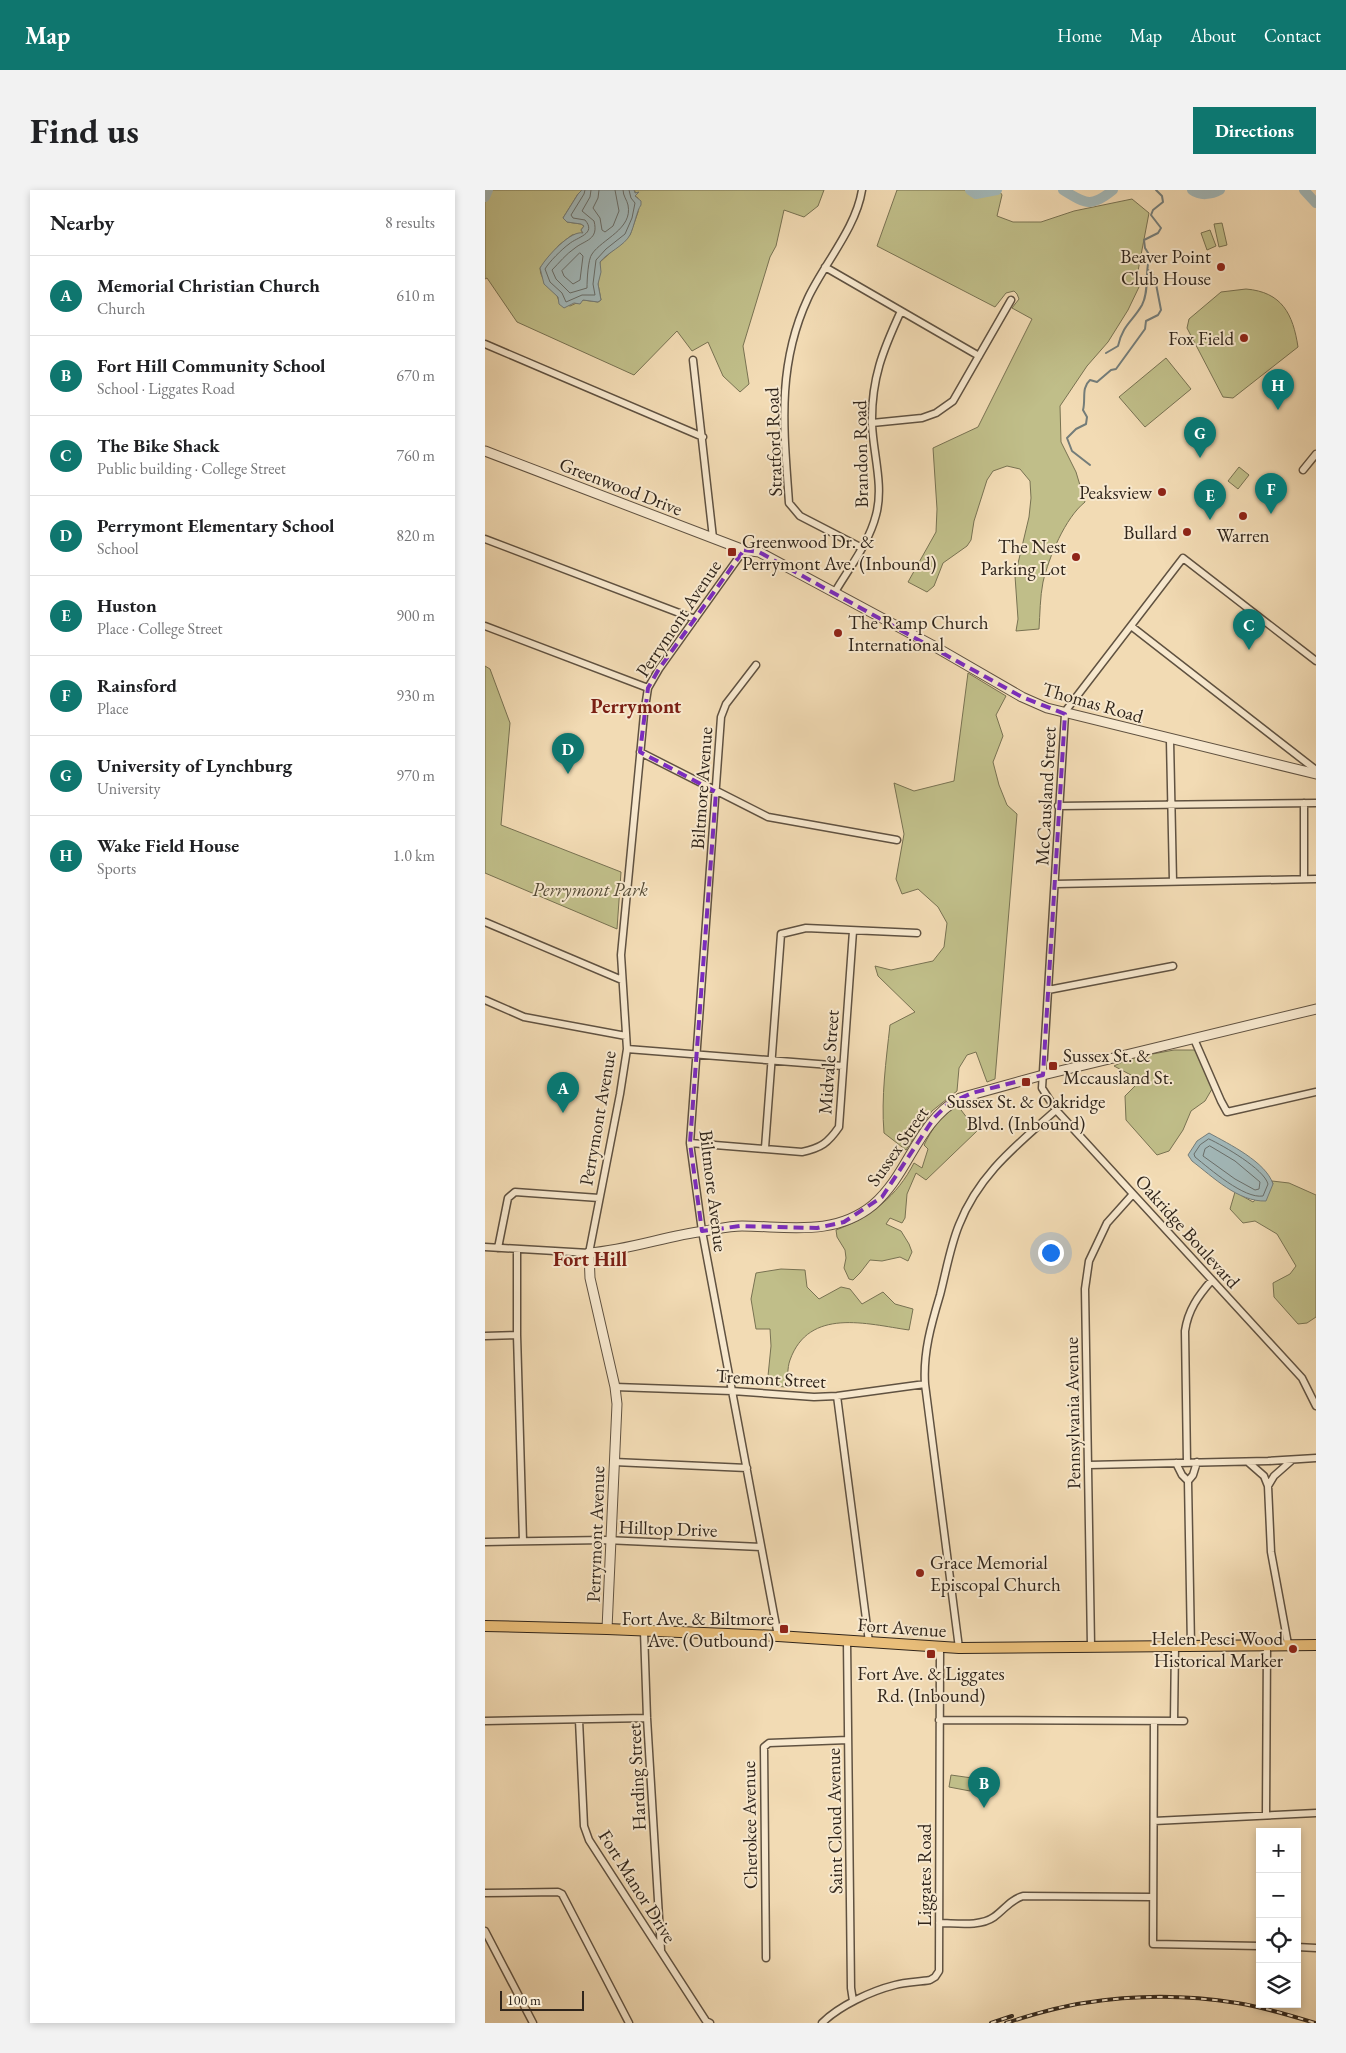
<!DOCTYPE html>
<meta charset="utf-8">
<style>
:root{--surface:#fff;--page:#f2f2f2;--text:#202124;--muted:#757577;--line:#e0e0e0;--accent:#0f766e}
body{margin:0;font-family:"EB Garamond",serif;background:var(--page);color:var(--text)}
.controls{position:absolute;right:15px;bottom:15px;display:grid;overflow:hidden;border-radius:0px;box-shadow:0 2px 8px #0003}
.controls button{width:45px;height:45px;display:grid;place-items:center;padding:0;border:0;border-bottom:1px solid var(--line);background:var(--surface);color:var(--text);font:25px sans-serif}
.scale{position:absolute;left:15px;bottom:12px;width:84px;box-sizing:border-box;padding-left:5px;border:2px solid #30251b;border-top:0;font-size:14px;line-height:18px;white-space:nowrap;color:#30251b;-webkit-text-stroke:4px #f7e8ce;paint-order:stroke}
.you{position:absolute;left:565px;top:1062px;width:18px;height:18px;margin:-12px;border:4px solid #fff;border-radius:50%;background:#1a73e8;box-shadow:0 0 0 8px #1a73e833}
.badge{display:grid;place-items:center;width:32px;height:32px;border-radius:50%;background:var(--accent);color:#fff;font-size:16px;font-weight:700}
.pin{position:absolute;translate:-50% -41px;filter:drop-shadow(0 1px 2px #0008)}
.pin::after{content:'';position:absolute;top:26px;width:18px;height:15px;background:inherit;clip-path:polygon(0 0,100% 0,50% 100%)}
.list{margin:0;padding:0;list-style:none}
h2{display:flex;justify-content:space-between;align-items:center;height:65px;margin:0;padding:0 20px;font-size:21px}
h2 small{font-size:16px;font-weight:400;color:var(--muted)}
.list li{display:grid;grid-template-columns:32px 1fr auto;gap:15px;align-items:center;box-sizing:border-box;height:80px;padding:0 20px;border-top:1px solid var(--line)}
.list b{display:block;font-size:19px;white-space:nowrap}
.list p{margin:0;font-size:16px;white-space:nowrap;color:var(--muted)}
.list em{font-size:16px;font-style:normal;color:var(--muted)}
.icon{flex:none;width:28px;height:28px;fill:none;stroke:currentColor;stroke-width:2;stroke-linecap:round;stroke-linejoin:round}
.map{position:relative;flex:none;width:831px;height:1833px;overflow:hidden;border-radius:0px}
header{display:flex;align-items:center;gap:30px;box-sizing:border-box;height:70px;padding:0 25px;background:var(--accent);color:#fff}
header strong{font-size:24px}
nav{display:flex;gap:28px;margin-inline-start:auto;font-size:18px}
.intro{display:flex;align-items:center;justify-content:space-between;box-sizing:border-box;height:120px;padding:0 30px}
h1{margin:0;font-size:35px}
.button{padding:12px 22px;border-radius:0px;background:var(--accent);color:#fff;font-size:18px;font-weight:700}
main{display:flex;gap:30px;padding:0 30px}
aside{flex:1;background:var(--surface);border-radius:0px;box-shadow:0 2px 8px #0003}
.map>svg:first-child{display:block}
</style>
<header>
<strong>Map</strong>
<nav><a>Home</a><a>Map</a><a>About</a><a>Contact</a></nav>
</header>
<div class="intro"><h1>Find us</h1><a class="button">Directions</a></div>
<main>
<aside>
<h2>Nearby<small>8 results</small></h2>
<ul class="list">
<li><span class="badge">A</span><div><b>Memorial Christian Church</b><p>Church</p></div><em>610 m</em></li>
<li><span class="badge">B</span><div><b>Fort Hill Community School</b><p>School · Liggates Road</p></div><em>670 m</em></li>
<li><span class="badge">C</span><div><b>The Bike Shack</b><p>Public building · College Street</p></div><em>760 m</em></li>
<li><span class="badge">D</span><div><b>Perrymont Elementary School</b><p>School</p></div><em>820 m</em></li>
<li><span class="badge">E</span><div><b>Huston</b><p>Place · College Street</p></div><em>900 m</em></li>
<li><span class="badge">F</span><div><b>Rainsford</b><p>Place</p></div><em>930 m</em></li>
<li><span class="badge">G</span><div><b>University of Lynchburg</b><p>University</p></div><em>970 m</em></li>
<li><span class="badge">H</span><div><b>Wake Field House</b><p>Sports</p></div><em>1.0 km</em></li>
</ul>
</aside>
<div class="map">
<svg width="831" height="1833" viewBox="0 0 831 1833">
<rect width="100%" height="100%" fill="#f2dbb4"/>
<filter id="stains"><feTurbulence type="fractalNoise" baseFrequency=".004" numOctaves="4"/><feColorMatrix values="0 0 0 0 .2 0 0 0 0 .09 0 0 0 0 .02 0 0 0 .5 -.17"/></filter>
<radialGradient id="worn" r=".72"><stop offset=".6" stop-color="#630" stop-opacity="0"/><stop offset="1" stop-color="#630" stop-opacity=".3"/></radialGradient>
<path fill="#c0be89" stroke="#787252" d="M0,0h97l-4,4 -15,24 4,4 14,2 3,2 -3,4 2,3 -11,2 -13,10 -19,23c0,15 16,20 19,33l11,5 13,-6 15,2 3,-2 -3,-16 2,-22 30,-27 8,-23v-14l-3,-2 3,-3h-2l-2,-3h190l-6,16 -14,11 -20,-7 -8,36 -6,11 -27,89 6,38 -9,8 -17,-16 -15,-34 -16,9 -15,-20 -43,44 -117,-53 -30,-44 -2,1z
M412,0h102l3,5 -5,21 16,6h28l33,-11 58,-12 17,14 -11,58 1,16 -11,23 -20,32 -21,24 -27,40 1,36 15,30 9,30c-20,16 -36,55 -42,80 -3,15 -3,32 -4,47l-23,2 2,-12 -3,-43 14,-59 2,-19 -1,-17 -10,-12 -13,-3 -14,5 -6,9 -13,41 -3,19 -4,6 -24,17 -9,23 -7,6 -19,-10 28,-50 1,-23 -4,-61 45,-21 54,-108 -20,-11 7,-9 -2,-5 -3,-3 -8,2 -11,14 -118,-61z
M737,33l5,22 -8,2 -5,-23z
M725,40l6,16 -9,4 -6,-17z
M761,99c36,3 47,25 52,58l-65,51 -10,-1 -36,-69 2,-9 32,-27z
M681,168l25,31 -46,38 -26,-30z
M754,277l10,8 -11,14 -10,-8z
M0,476l5,3 20,54 -9,102 120,47 -4,57 -132,-56z
M483,483l38,23 -10,19 7,21 -10,26 6,23 8,20 10,9 -22,265 -8,3 -11,-30 -9,3 -8,13 -2,23 -25,20 -26,39 -22,-17c-3,-36 2,-72 6,-108l25,-13 -37,-36 -3,-10 16,4 42,-9 11,-14 3,-24 -9,-16 -20,-18 -16,5 -6,-15 8,-45 -10,-51 20,8 40,-10z
M689,860h22l16,39 -7,12 -14,10 -8,19 -14,21 -12,4 -31,-35 -1,-24 10,-10 -4,-11 -17,-9 17,-8z
M473,916l19,25 -51,49 -10,-7 -9,21 -2,24 -3,5 -12,-5 -4,6 15,7 8,13 3,8 -4,9 -8,-4 -18,4 -12,-1 -10,13 -7,7 -4,-1 -5,-11 2,-10 -1,-8 -8,-13 -1,-7c35,-13 61,-34 78,-67l8,5 6,-19 -4,-4c8,-16 17,-30 34,-39z
M787,991l17,2 27,12v122l-9,6 -9,1 -24,-27 -1,-14 17,-9 6,-8 -19,-32 -22,-13 -12,2 -13,-14 5,-17 18,10 20,-18z
M296,1079l24,1 2,17 12,12 22,-12 9,2 12,15 21,-12 12,12 18,5 -4,21c-42,-6 -100,-23 -119,30 -3,8 -2,19 -3,27l-20,-1 4,-40 -1,-17h-14l-5,-30 5,-26z
M466,1585l21,3 -2,13 -21,-4z"/>
<path fill="#a2b8b9" stroke="#747d7a" d="M97,0h52l1,3 4,-1 -4,4 6,5v4c-4,5 -7,22 -11,30 -6,11 -22,17 -30,27l1,10 -3,12 3,16 -3,2 -15,-2 -3,4 -6,-1 -10,5 -5,-4 -1,-7 -14,-13 -4,-16c7,-12 31,-38 43,-35l-2,-3 3,-4 -3,-2 -14,-2 -4,-4 15,-24z
M724,943c20,11 57,29 64,51l-7,17c-28,1 -53,-24 -74,-40l-4,-6 9,-14z"/>
<g fill="none" stroke-linecap="round" stroke-linejoin="round">
<path stroke="#696e6a" stroke-width="1" d="M100,0l-1,4 -13,21 2,3 12,2c12,14 -8,17 -16,24 -7,5 -20,18 -24,25l5,13 12,11 4,9 16,-7h13l-2,-11 3,-24 10,-11 19,-15 7,-16 3,-15 -4,-5 -2,-8
M106,0l-1,7 -8,14 12,10c5,19 -9,19 -19,27 -9,6 -16,15 -23,22l4,9 14,14 17,-5c0,-8 1,-29 5,-34 10,-15 41,-25 36,-49 -1,-5 -5,-9 -5,-15
M114,0l-1,8 -5,10 7,10 2,12 3,2 8,-6 6,-15 -4,-21
M95,63l3,3 -3,24 -7,4 -9,-8 -2,-5z
M724,949c15,7 55,30 59,45l-5,12c-19,3 -53,-27 -68,-39l-1,-3 6,-9z
M725,956l25,15 25,21 -1,7 -4,1 -20,-11 -32,-23 2,-7z"/>
<path stroke="#747d7a" stroke-width="2" d="M621,163l12,-7c5,-22 15,-25 24,-41 8,-15 2,-34 8,-49l-5,-8 -1,-8 14,-7 3,-5 -10,-13 2,-5 10,-8 -1,-6 -6,-6
M605,275l-18,-14 -5,-13 9,-9 10,-5 1,-7 -4,-7c3,-11 -2,-22 7,-30l7,2 14,-12 5,-1 29,-40 1,-8 12,-6 3,-5 -5,-26 -2,-8 -6,-6"/>
<path stroke="#a2b8b9" stroke-width="10" d="M485,0l6,4 21,-4
M578,0c23,14 28,18 50,0
M707,0c8,6 19,5 28,0
M819,0l12,13
M0,7l3,-7"/>
<defs>
<path id="minor" d="M377,0c-6,38 -38,74 -54,108 -32,69 -24,133 -19,205l11,13 62,32
M340,77l154,89
M0,154l218,93
M208,170l20,178
M387,233l50,-5 14,-5 17,-12 58,-101
M818,280l13,-16
M0,349l210,80
M350,402c14,-24 34,-49 41,-77 8,-29 -3,-62 -4,-91 -1,-45 11,-74 29,-113
M0,436l163,62
M646,436l185,144
M831,471l-133,-103 -116,151 -2,5 -23,374 14,22 246,268 14,28
M271,475l-30,39 -5,13 -31,426 12,88 76,405
M685,550l3,141
M155,562l128,65 129,23
M819,613v76
M573,616l258,-3
M570,694l261,-5
M0,732l137,58
M563,800l125,-24
M0,810l39,17 102,19
M709,849l27,62 6,11 89,-20
M142,859l216,17
M205,953l112,9c19,-4 26,-9 37,-25l14,-196
M280,958l16,-214 25,-6 111,5
M0,1057l104,6 31,-159 7,-45 -6,-94 23,-241 4,-26 11,-19 85,-119
M13,1058l10,-50 7,-6 84,6
M32,1060v85l6,206
M0,1146l32,-1
M130,1197l117,4 82,6 23,-1 88,-12
M352,1206l32,246
M129,1272l133,6
M763,1272l16,14 4,10 3,66 17,92
M691,1273l6,12 6,6 3,165
M702,1273l-2,-132c3,-21 13,-35 27,-51
M604,1275l179,-4 48,-3
M703,1291l5,-6 4,-13
M783,1296l6,-10 17,-15
M0,1352l120,-2 156,7
M159,1441l3,87 14,232
M362,1451l4,347 2,13
M606,1456l-6,-357 4,-28 18,-38 26,-29
M474,1458l-34,-264c-2,-31 6,-59 15,-89 6,-23 10,-48 19,-70 20,-51 58,-80 97,-115
M94,1530l5,106 5,14 117,181 4,2
M454,1530l245,1
M0,1531l162,-3
M669,1531l-1,223 107,2
M689,1531l1,-75
M781,1625l1,-171
M669,1631l162,-8
M0,1703l73,-1 4,2 67,129
M454,1733c17,0 41,4 55,-6 11,-8 16,-17 29,-21l129,1
M0,1741l48,92
M812,1757l19,1
M281,1768l-2,-211 5,-4 79,-3
M337,1833c17,-17 49,-32 73,-38 11,-3 24,-3 35,-5l5,-3 4,-6 1,-324"/>
<path id="tertiary" d="M0,261l259,99 15,2 173,93 90,52 25,11 269,66
M122,1439l10,-225 -2,-17 -25,-109 -1,-25c40,-3 77,-17 115,-22 13,-2 26,-5 38,-5 45,0 92,11 131,-21 37,-32 43,-82 87,-107l83,-23 273,-66"/>
<path id="primary" d="M0,1436l122,3 171,7 181,12 357,-3"/>
</defs>
<use href="#minor" stroke="#605241" stroke-width="9"/>
<use href="#tertiary" stroke="#605241" stroke-width="11"/>
<use href="#primary" stroke="#30251b" stroke-width="12"/>
<use href="#minor" stroke="#f7e8ce" stroke-width="6"/>
<use href="#tertiary" stroke="#f7e8ce" stroke-width="9"/>
<use href="#primary" stroke="#e9be7a" stroke-width="10"/>
<defs>
<path id="rail" d="M506,1833l21,-7
M521,1833c25,-8 51,-16 78,-20 49,-8 104,-8 153,0 26,4 52,12 78,20"/>
</defs>
<use href="#rail" stroke="#30251b" stroke-width="4"/>
<use href="#rail" stroke="#f7e8ce" stroke-width="2" stroke-dasharray="5.5" stroke-linecap="butt"/>
</g>
<path fill="none" stroke="#7b2cbf" stroke-width="4" stroke-dasharray="10 6" stroke-linejoin="round" d="M259,360l15,2 263,145 43,17 -22,361 -71,18 -24,11 -14,14 -52,79 -38,25 -27,6 -77,-2 -38,5 -12,-88 26,-351 -76,-40 8,-64 11,-19z"/>
<g fill="#8f2418" stroke="#f7e8ce" stroke-width="2">
<circle cx="736" cy="77" r="5"/>
<circle cx="759" cy="148" r="5"/>
<circle cx="677" cy="302" r="5"/>
<circle cx="758" cy="326" r="5"/>
<circle cx="702" cy="342" r="5"/>
<rect x="242" y="357" width="10" height="10" rx="2.5"/>
<circle cx="591" cy="367" r="5"/>
<circle cx="353" cy="443" r="5"/>
<rect x="563" y="871" width="10" height="10" rx="2.5"/>
<rect x="536" y="887" width="10" height="10" rx="2.5"/>
<circle cx="435" cy="1383" r="5"/>
<rect x="294" y="1434" width="10" height="10" rx="2.5"/>
<circle cx="808" cy="1459" r="5"/>
<rect x="441" y="1459" width="10" height="10" rx="2.5"/>
</g>
<g text-anchor="middle" stroke-width="4" stroke-linejoin="round" paint-order="stroke">
<g font-size="19" fill="#30251b" stroke="#f7e8ce" text-anchor="end">
<text x="726" y="73">Beaver Point<tspan x="726" dy="22">Club House</tspan></text>
<text x="749" y="155">Fox Field</text>
<text x="667" y="309">Peaksview</text>
<text x="692" y="349">Bullard</text>
<text x="758" y="352" text-anchor="middle">Warren</text>
<text x="257" y="358" text-anchor="start">Greenwood Dr. &amp;<tspan x="257" dy="22">Perrymont Ave. (Inbound)</tspan></text>
<text x="581" y="363">The Nest<tspan x="581" dy="22">Parking Lot</tspan></text>
<text x="363" y="439" text-anchor="start">The Ramp Church<tspan x="363" dy="22">International</tspan></text>
<text x="578" y="872" text-anchor="start">Sussex St. &amp;<tspan x="578" dy="22">Mccausland St.</tspan></text>
<text x="541" y="918" text-anchor="middle">Sussex St. &amp; Oakridge<tspan x="541" dy="22">Blvd. (Inbound)</tspan></text>
<text x="445" y="1379" text-anchor="start">Grace Memorial<tspan x="445" dy="22">Episcopal Church</tspan></text>
<text x="289" y="1435">Fort Ave. &amp; Biltmore<tspan x="289" dy="22">Ave. (Outbound)</tspan></text>
<text x="798" y="1455">Helen Pesci Wood<tspan x="798" dy="22">Historical Marker</tspan></text>
<text x="446" y="1490" text-anchor="middle">Fort Ave. &amp; Liggates<tspan x="446" dy="22">Rd. (Inbound)</tspan></text>
</g>
<g font-size="19" fill="#30251b" stroke="#f7e8ce">
<text transform="translate(288 252) rotate(-92)" y="7">Stratford Road</text>
<text transform="translate(375 264) rotate(-91)" y="7">Brandon Road</text>
<text transform="translate(136 296) rotate(21)" y="7">Greenwood Drive</text>
<text transform="translate(193 428) rotate(-56)" y="7">Perrymont Avenue</text>
<text transform="translate(608 512) rotate(16)" y="7">Thomas Road</text>
<text transform="translate(216 598) rotate(-86)" y="7">Biltmore Avenue</text>
<text transform="translate(560 606) rotate(-87)" y="7">McCausland Street</text>
<text transform="translate(343 872) rotate(-86)" y="7">Midvale Street</text>
<text transform="translate(112 928) rotate(-80)" y="7">Perrymont Avenue</text>
<text transform="translate(412 956) rotate(-55)" y="7">Sussex Street</text>
<text transform="translate(229 1001) rotate(83)" y="7">Biltmore Avenue</text>
<text transform="translate(703 1041) rotate(48)" y="7">Oakridge Boulevard</text>
<text transform="translate(286 1188) rotate(3)" y="7">Tremont Street</text>
<text transform="translate(587 1223) rotate(-91)" y="7">Pennsylvania Avenue</text>
<text transform="translate(183 1338) rotate(2)" y="7">Hilltop Drive</text>
<text transform="translate(110 1344) rotate(-88)" y="7">Perrymont Avenue</text>
<text transform="translate(417 1437) rotate(4)" y="7">Fort Avenue</text>
<text transform="translate(151 1587) rotate(-93)" y="7">Harding Street</text>
<text transform="translate(349 1631) rotate(-91)" y="7">Saint Cloud Avenue</text>
<text transform="translate(264 1635) rotate(-91)" y="7">Cherokee Avenue</text>
<text transform="translate(439 1685) rotate(-90)" y="7">Liggates Road</text>
<text transform="translate(153 1696) rotate(58)" y="7">Fort Manor Drive</text>
</g>
<g font-size="19" font-style="italic" fill="#544b36" stroke="#f7e8ce">
<text x="105" y="706">Perrymont Park</text>
</g>
<g font-size="20" font-weight="bold" fill="#7a1f14" stroke="#f7e8ce">
<text x="151" y="523">Perrymont</text>
<text x="105" y="1076">Fort Hill</text>
</g>
</g>
<rect width="100%" height="100%" filter="url(#stains)"/>
<rect width="100%" height="100%" fill="url(#worn)"/>
</svg>
<div class="controls">
<button>+</button>
<button>−</button>
<button><svg class="icon" aria-label="locate" viewBox="0 0 24 24"><circle cx="12" cy="12" r="6"/><path d="M12 2v4M12 18v4M2 12h4M18 12h4"/></svg></button>
<button><svg class="icon" aria-label="layers" viewBox="0 0 24 24"><path d="M12 4l9 5-9 5-9-5zM3 14l9 5 9-5"/></svg></button>
</div>
<div class="scale">100 m</div>
<div class="you"></div>
<div class="pin badge" style="left:78px;top:923px">A</div>
<div class="pin badge" style="left:499px;top:1618px">B</div>
<div class="pin badge" style="left:764px;top:460px">C</div>
<div class="pin badge" style="left:83px;top:584px">D</div>
<div class="pin badge" style="left:725px;top:330px">E</div>
<div class="pin badge" style="left:786px;top:324px">F</div>
<div class="pin badge" style="left:715px;top:268px">G</div>
<div class="pin badge" style="left:793px;top:220px">H</div>
</div>
</main>
